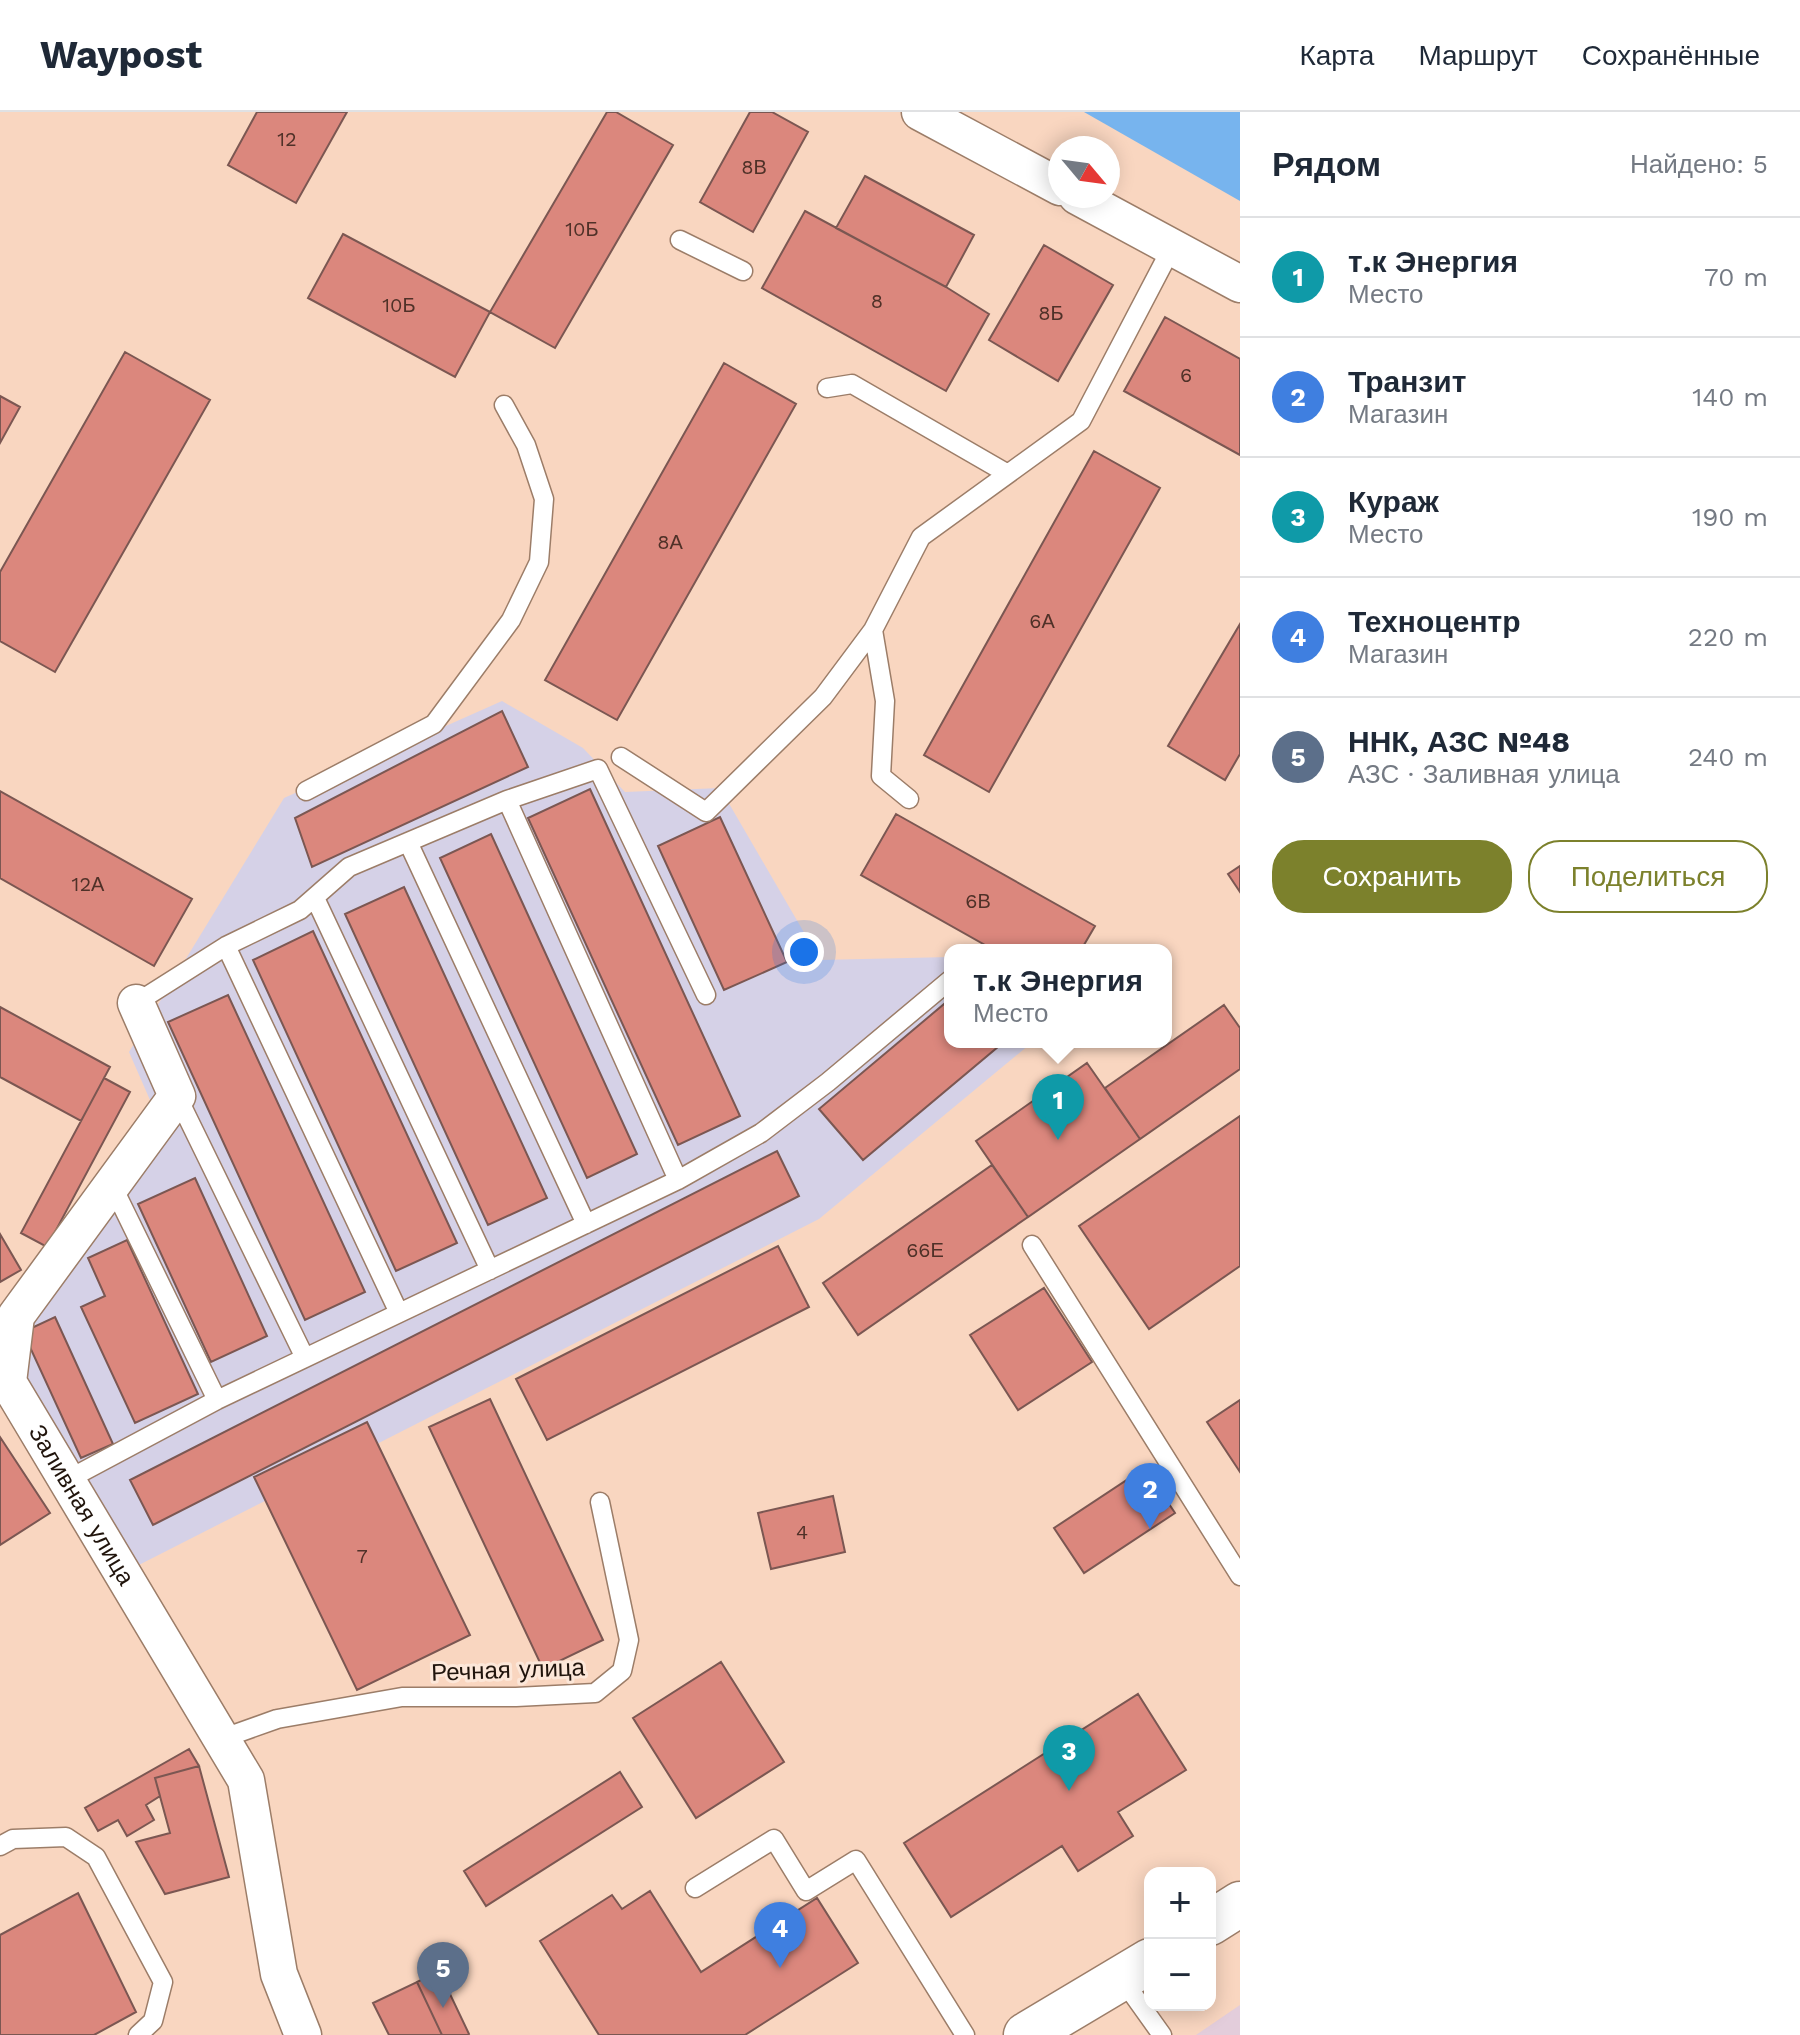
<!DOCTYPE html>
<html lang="ru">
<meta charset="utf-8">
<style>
:root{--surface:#fff;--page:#f2f2f3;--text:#1f2937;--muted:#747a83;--line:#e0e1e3;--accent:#7c812c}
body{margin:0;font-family:"Work Sans",sans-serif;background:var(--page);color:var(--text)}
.controls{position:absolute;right:24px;bottom:24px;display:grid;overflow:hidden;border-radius:16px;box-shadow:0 4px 20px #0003}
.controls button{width:72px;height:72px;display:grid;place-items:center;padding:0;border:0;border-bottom:2px solid var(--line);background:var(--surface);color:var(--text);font:40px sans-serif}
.compass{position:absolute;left:1048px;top:24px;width:72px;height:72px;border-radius:50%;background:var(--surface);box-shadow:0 4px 20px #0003;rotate:119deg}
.you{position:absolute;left:804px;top:840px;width:28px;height:28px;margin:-20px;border:6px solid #fff;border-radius:50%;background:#1a73e8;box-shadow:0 0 0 12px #1a73e833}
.badge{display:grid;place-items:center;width:52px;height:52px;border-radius:50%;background:var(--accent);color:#fff;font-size:26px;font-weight:700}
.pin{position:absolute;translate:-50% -66px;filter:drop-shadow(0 2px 4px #0008)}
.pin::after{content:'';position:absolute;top:42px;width:28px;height:24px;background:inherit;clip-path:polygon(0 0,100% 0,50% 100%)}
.popup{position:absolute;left:944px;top:832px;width:228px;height:104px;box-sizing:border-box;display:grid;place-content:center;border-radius:16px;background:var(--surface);filter:drop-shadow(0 2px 6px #0005);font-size:26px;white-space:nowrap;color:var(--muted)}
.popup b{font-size:30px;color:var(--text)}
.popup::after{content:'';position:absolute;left:50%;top:100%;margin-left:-16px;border:16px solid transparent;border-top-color:var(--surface)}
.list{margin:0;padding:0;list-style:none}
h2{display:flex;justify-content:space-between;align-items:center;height:104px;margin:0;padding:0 32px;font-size:34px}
h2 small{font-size:26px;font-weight:400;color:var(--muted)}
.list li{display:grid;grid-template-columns:52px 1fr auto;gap:24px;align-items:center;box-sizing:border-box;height:120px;padding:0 32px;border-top:2px solid var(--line)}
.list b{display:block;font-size:30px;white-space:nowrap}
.list p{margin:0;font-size:26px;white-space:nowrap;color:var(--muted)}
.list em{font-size:26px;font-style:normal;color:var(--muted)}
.actions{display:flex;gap:16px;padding:24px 32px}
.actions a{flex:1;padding:18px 0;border:2px solid var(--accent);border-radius:32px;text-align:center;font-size:28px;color:var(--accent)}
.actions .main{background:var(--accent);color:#fff}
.map{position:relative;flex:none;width:1240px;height:1923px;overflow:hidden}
header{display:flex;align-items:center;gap:48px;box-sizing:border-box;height:112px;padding:0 40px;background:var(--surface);border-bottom:2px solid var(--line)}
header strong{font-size:38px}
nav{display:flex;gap:44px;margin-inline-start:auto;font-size:28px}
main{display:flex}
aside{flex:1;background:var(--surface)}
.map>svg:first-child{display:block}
</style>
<header>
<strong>Waypost</strong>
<nav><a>Карта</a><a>Маршрут</a><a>Сохранённые</a></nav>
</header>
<main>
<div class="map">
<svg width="1240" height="1923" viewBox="0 0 1240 1923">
<rect width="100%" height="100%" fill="#f9d6c0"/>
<path fill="#d5d1e7" d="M502,589l81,47 42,44 95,-4 100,172 130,-3v85h76l3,3 -210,174 -690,351 -129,-240 167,-191 -38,-87 155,-254z"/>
<path fill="#e3cddb" d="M1240,1893v30h-44z"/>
<path fill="#77b4ee" d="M1084,0h156v89z"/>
<path fill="#db877d" stroke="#7b5752" stroke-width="2" d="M257,0h90l-51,91 -68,-38z
M607,0h9l57,33 -118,203 -65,-36z
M750,0h22l36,20 -55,100 -53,-30z
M865,64l109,59 -28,52 -110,-59z
M805,99l141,76 43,27 -43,77 -184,-103z
M343,122l147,78 -35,65 -147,-79z
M1044,133l69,40 -55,96 -69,-41z
M1165,205l75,42v96l-116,-64z
M125,240l85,48 -155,272 -55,-31v-69z
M724,251l72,41 -179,316 -72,-40z
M0,284l20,11 -20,36z
M1094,339l66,37 -171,304 -65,-37z
M1240,512v130l-15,26 -57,-34z
M502,599l26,56 -216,100 -17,-49z
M590,677l150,327 -62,29 -150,-327z
M0,679l192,108 -38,67 -154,-88z
M896,702l199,112 -14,24h-87l-133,-75z
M720,705l67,145 -63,28 -66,-144z
M491,722l146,320 -50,24 -147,-320z
M1240,754v26l-12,-18z
M404,775l143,311 -59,27 -143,-311z
M313,819l144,312 -61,28 -143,-311z
M228,883l137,297 -60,28 -137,-298z
M950,887v43h46l3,4 -136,114 -44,-51z
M1224,893l16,23v41l-100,70 -35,-51z
M0,895l110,60 -29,54 -81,-44z
M1087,951l53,76 -112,78 -52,-76z
M104,966l26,14 -83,155 -26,-14z
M1240,1004v150l-91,63 -70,-103z
M777,1039l22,45 -646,329 -23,-45z
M992,1053l36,52 -170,118 -35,-52z
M195,1066l72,158 -56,26 -73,-158z
M0,1122l21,36 -21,12z
M127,1128l71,154 -63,29 -54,-116 24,-11 -17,-38z
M778,1134l31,61 -262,133 -31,-61z
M1044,1176l48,74 -74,48 -48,-75z
M55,1205l58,127 -32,14 -58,-126z
M490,1287l113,241 -60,29 -114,-242z
M1240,1288v72l-33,-50z
M367,1310l103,213 -113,55 -103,-213z
M0,1325l50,76 -50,32z
M1145,1356l30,45 -91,60 -30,-45z
M833,1384l12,56 -74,17 -13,-56z
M721,1550l63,100 -88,56 -63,-100z
M1138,1582l48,76 -68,42 15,24 -55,35 -16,-25 -111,71 -47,-74z
M189,1637l10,17 -44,12 5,18 -14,9 8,15 -27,16 -9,-16 -20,11 -13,-23z
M199,1654l30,111 -64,17 -29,-52 34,-9 -15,-55z
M620,1660l22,35 -156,99 -22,-35z
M650,1779l51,81 116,-74 41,65 -113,72h-146l-59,-94 72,-46 10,14z
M78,1781l58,119 -42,23h-94v-100z
M439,1859l30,63 -1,1h-26l-25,-53z
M417,1870l25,53h-53l-16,-32z"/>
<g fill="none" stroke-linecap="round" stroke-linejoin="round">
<defs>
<path id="lane" d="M680,128l63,31
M827,276l25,-4 156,90
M873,518l12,71 -4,75 28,23
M621,645l85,55 117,-115 50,-67 48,-93 160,-116 91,-174
M306,679l128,-67 77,-104 28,-58 5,-63 -18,-54 -22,-40
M507,688l91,-31 108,226
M408,730l178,382
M315,786l175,372
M226,834l173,367
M136,891l90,-57 74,-36 49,-43 158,-67 171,380
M177,984l128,262
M112,1073l105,215
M1032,1133l208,331
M67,1368l150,-80 461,-220 83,-47 67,-51 122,-102
M221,1627l56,-20 125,-22h114l79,-4 27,-22 7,-31 -29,-138
M0,1734l13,-7 53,-2 30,20 67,125 -10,39 -15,14
M695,1776l79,-49 32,52 50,-31 109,175
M1122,1867l40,56"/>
<g id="street">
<path d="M920,0l140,75"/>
<path d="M1077,84l163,88"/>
<path id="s1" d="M136,891l41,93 -161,220 -8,66 238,398 33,194 24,61"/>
</g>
<path id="secondary" d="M1210,1811l30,-19
M1026,1923l124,-74"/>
</defs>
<use href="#lane" stroke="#9c7d68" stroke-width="21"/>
<use href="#street" stroke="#9c7d68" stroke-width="39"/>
<use href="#secondary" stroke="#9c7d68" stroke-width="47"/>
<use href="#lane" stroke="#fff" stroke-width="18"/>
<use href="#street" stroke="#fff" stroke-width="36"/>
<use href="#secondary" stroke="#fff" stroke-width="44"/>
</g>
<g text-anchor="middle" stroke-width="6" stroke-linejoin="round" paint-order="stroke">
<g font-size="20" fill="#4f3128">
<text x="287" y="34">12</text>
<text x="754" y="62">8В</text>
<text x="582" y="124">10Б</text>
<text x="877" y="196">8</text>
<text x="399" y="200">10Б</text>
<text x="1051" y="208">8Б</text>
<text x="1186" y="270">6</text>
<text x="670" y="437">8А</text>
<text x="1042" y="516">6А</text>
<text x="88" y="779">12А</text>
<text x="978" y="796">6В</text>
<text x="925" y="1145">66Е</text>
<text x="802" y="1427">4</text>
<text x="362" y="1451">7</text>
</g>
<g font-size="24" fill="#20140c" stroke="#fce7d9">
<text dy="8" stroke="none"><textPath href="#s1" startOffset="584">Заливная улица</textPath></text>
<text transform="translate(508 1558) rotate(-2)" y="8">Речная улица</text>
</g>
</g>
</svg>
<div class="controls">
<button>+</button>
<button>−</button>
</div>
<svg class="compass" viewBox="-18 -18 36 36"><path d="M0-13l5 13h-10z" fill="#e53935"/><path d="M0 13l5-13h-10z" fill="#747a83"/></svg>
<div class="you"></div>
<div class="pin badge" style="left:1058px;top:1028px;background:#0f9aa8">1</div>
<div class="popup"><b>т.к Энергия</b>Место</div>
<div class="pin badge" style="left:1150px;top:1417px;background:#3f7fe0">2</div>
<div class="pin badge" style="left:1069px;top:1679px;background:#0f9aa8">3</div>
<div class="pin badge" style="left:780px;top:1856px;background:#3f7fe0">4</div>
<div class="pin badge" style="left:443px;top:1896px;background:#5c6f8a">5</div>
</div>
<aside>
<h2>Рядом<small>Найдено: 5</small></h2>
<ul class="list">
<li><span class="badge" style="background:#0f9aa8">1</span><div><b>т.к Энергия</b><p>Место</p></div><em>70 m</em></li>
<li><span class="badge" style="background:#3f7fe0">2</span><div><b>Транзит</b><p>Магазин</p></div><em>140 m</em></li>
<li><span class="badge" style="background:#0f9aa8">3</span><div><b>Кураж</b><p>Место</p></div><em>190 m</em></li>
<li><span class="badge" style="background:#3f7fe0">4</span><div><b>Техноцентр</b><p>Магазин</p></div><em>220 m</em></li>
<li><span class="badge" style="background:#5c6f8a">5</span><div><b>ННК, АЗС №48</b><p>АЗС · Заливная улица</p></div><em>240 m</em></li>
</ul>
<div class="actions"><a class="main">Сохранить</a><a>Поделиться</a></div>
</aside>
</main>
